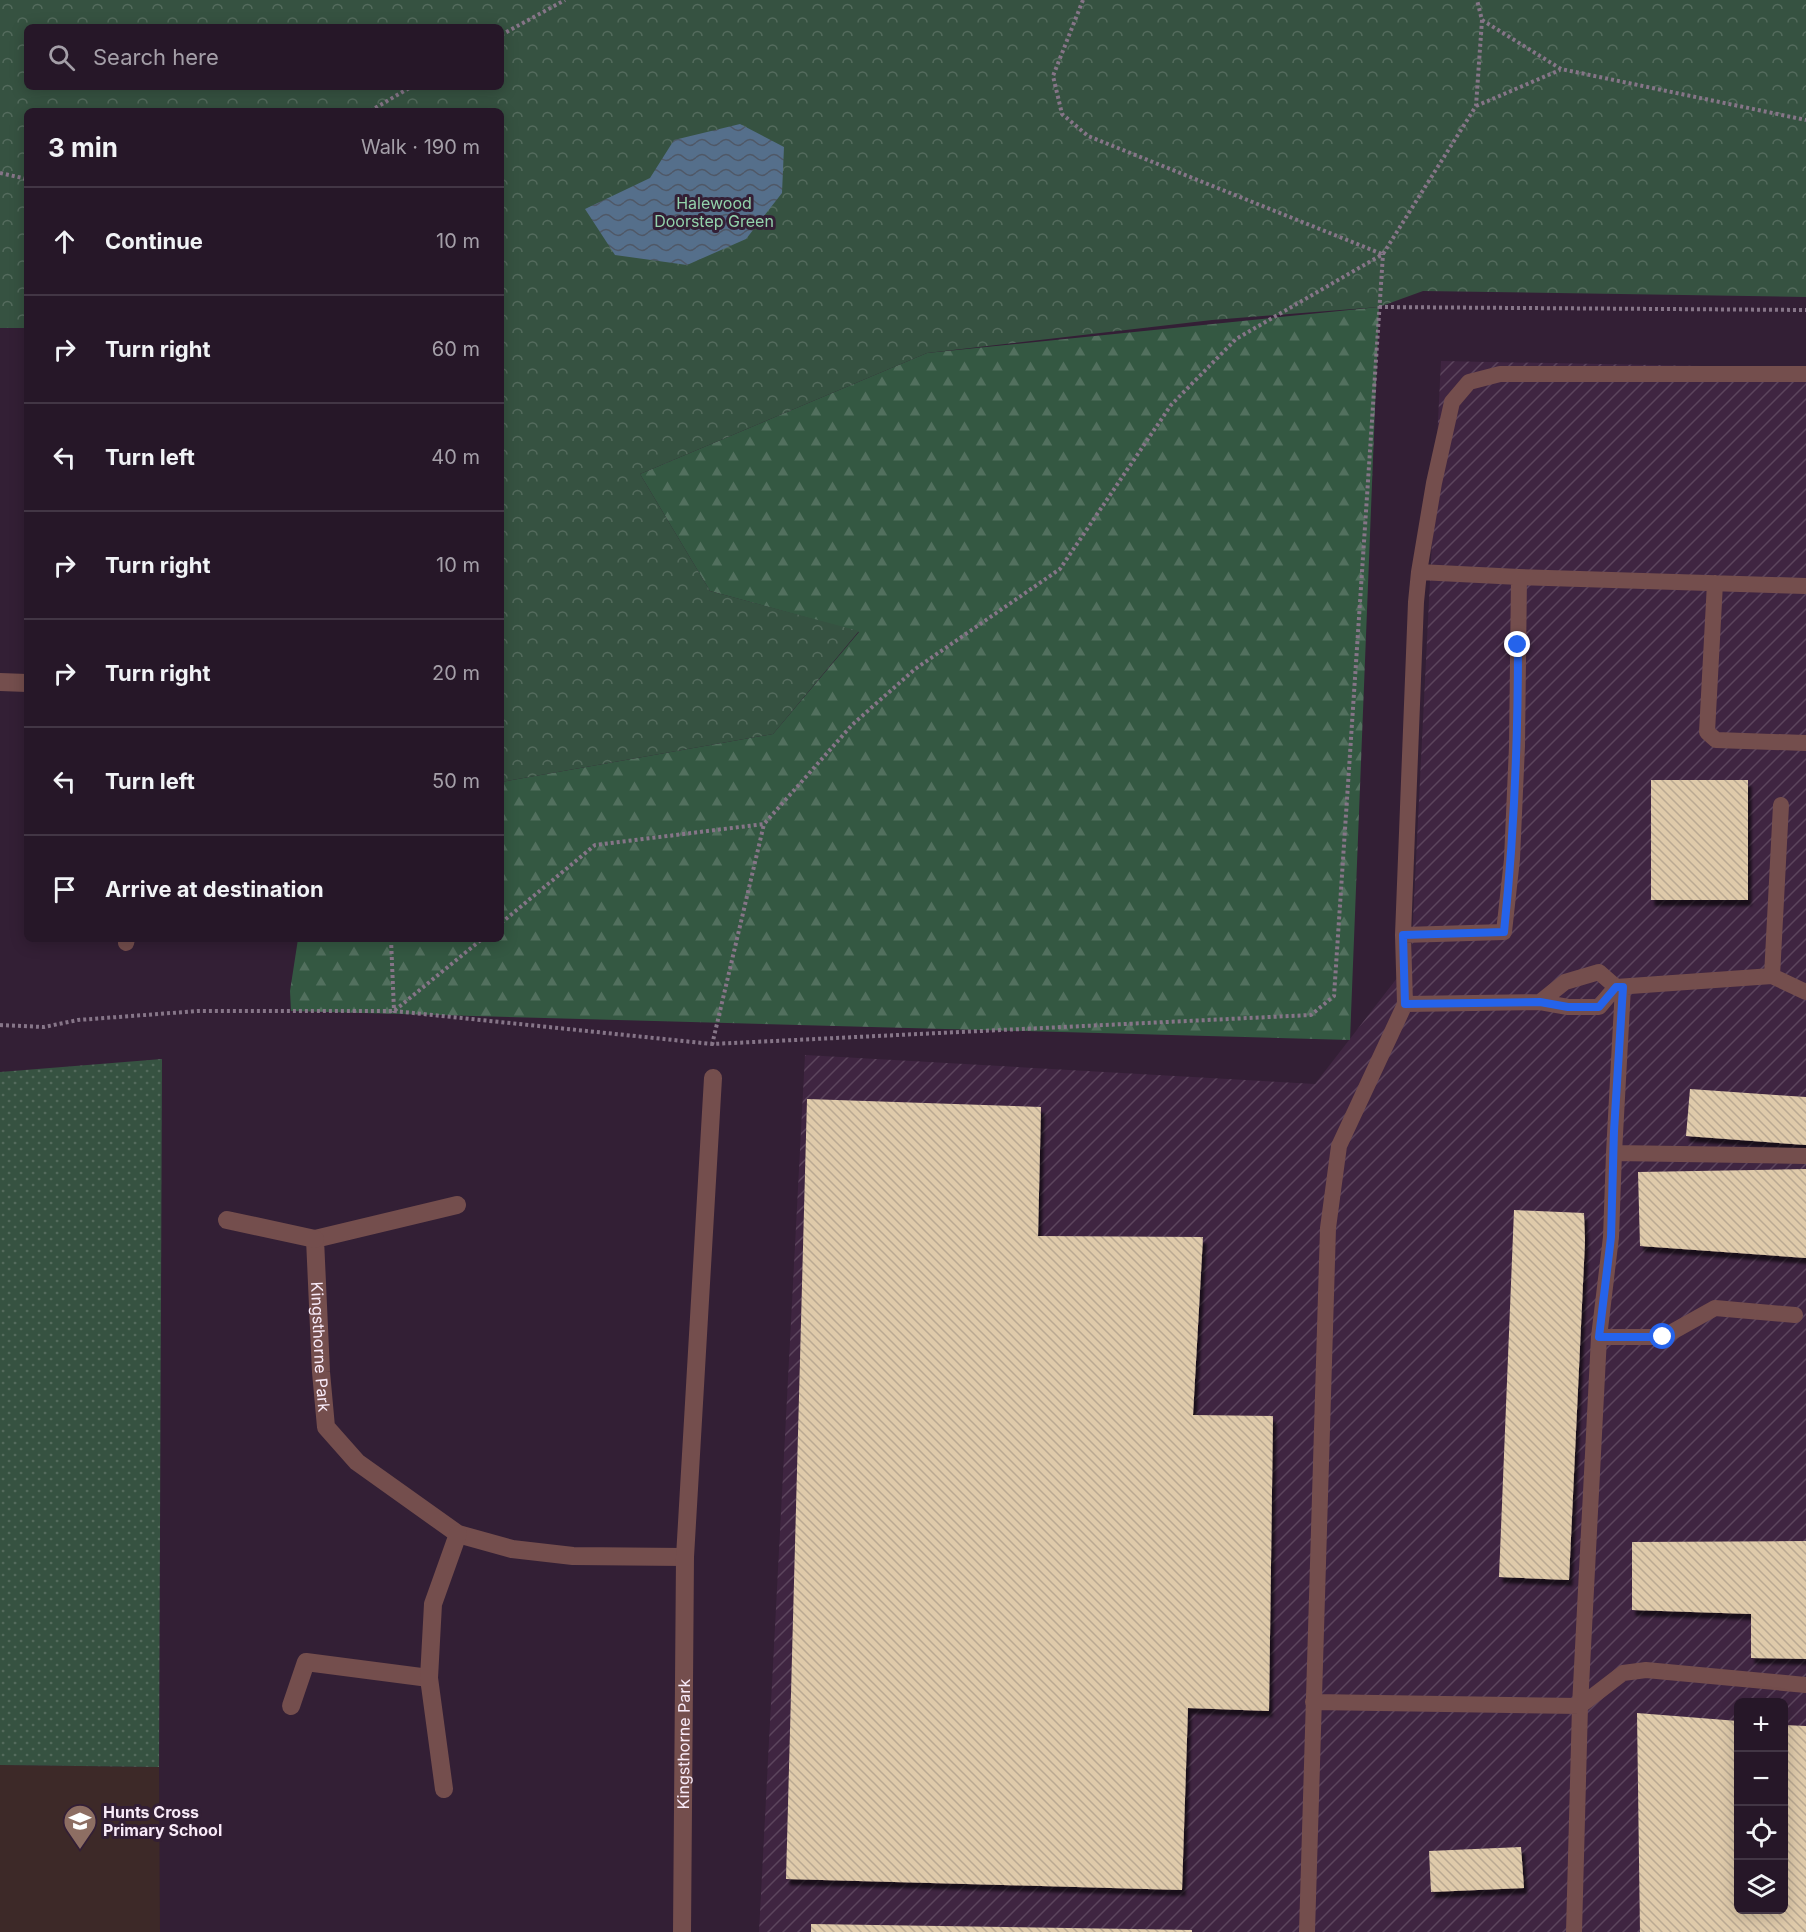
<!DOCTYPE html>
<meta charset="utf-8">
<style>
:root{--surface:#261728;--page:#322434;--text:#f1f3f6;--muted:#a49fa8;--line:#423645}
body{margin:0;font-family:Inter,sans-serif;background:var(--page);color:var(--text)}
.controls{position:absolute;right:18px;bottom:18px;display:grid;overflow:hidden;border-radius:9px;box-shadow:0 3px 15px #0003}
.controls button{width:54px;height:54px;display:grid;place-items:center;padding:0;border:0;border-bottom:2px solid var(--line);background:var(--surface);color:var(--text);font:30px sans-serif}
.stop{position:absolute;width:18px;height:18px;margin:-14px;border:4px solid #2563eb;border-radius:50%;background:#fff}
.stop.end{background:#2563eb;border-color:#fff;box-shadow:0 2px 6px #0008}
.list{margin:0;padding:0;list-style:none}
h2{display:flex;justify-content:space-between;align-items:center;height:78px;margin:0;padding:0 24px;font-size:26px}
h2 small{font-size:20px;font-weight:400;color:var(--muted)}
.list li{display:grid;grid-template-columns:39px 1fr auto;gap:18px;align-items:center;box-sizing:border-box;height:108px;padding:0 24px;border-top:2px solid var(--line)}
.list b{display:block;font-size:22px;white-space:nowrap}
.list em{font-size:20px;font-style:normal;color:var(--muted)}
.icon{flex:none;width:33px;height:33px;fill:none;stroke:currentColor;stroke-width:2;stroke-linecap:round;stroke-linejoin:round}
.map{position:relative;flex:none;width:1806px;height:1932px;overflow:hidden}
.search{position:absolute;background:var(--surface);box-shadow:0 3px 15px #0003;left:24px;top:24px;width:480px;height:66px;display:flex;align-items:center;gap:15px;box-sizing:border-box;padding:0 21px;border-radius:9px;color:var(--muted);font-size:22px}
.panel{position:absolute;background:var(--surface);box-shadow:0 3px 15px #0003;left:24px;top:108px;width:480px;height:834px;border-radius:9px}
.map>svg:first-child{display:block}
</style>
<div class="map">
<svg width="1806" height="1932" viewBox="0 0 1806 1932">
<defs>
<pattern id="industrial-furrows" width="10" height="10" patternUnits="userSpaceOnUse" patternTransform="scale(1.5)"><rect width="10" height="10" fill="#3f2541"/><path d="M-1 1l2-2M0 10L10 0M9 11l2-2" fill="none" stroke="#5c455d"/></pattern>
<pattern id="grass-dots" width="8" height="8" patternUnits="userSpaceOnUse" patternTransform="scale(1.5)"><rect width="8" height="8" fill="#365241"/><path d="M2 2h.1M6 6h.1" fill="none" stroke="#546b5d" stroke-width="1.8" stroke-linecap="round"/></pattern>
<pattern id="forest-firs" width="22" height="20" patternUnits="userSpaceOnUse" patternTransform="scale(1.5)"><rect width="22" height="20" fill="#345842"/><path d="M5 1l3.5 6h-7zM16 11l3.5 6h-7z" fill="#52705e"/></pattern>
<pattern id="park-crowns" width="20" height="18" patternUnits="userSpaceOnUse" patternTransform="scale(1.5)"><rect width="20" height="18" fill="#365241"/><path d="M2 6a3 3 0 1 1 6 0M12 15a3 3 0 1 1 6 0" fill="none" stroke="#546b5d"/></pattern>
<pattern id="water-waves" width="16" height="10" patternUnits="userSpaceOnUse" patternTransform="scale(1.5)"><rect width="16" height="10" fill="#556f8b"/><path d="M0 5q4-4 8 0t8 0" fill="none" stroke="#4f5867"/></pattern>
<pattern id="building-back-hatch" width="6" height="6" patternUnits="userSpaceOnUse" patternTransform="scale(1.5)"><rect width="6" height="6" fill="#dfcaaa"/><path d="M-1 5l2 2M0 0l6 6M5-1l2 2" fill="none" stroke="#baa992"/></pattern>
<filter id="shadow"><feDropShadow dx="3.5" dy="6" stdDeviation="1.5" flood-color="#0009"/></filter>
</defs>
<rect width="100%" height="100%" fill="#331f35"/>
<path fill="url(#industrial-furrows)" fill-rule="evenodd" d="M1441,361l365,7v1564h-1047l46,-877 510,29 96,-124zM1738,1702h46v208h-46z"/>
<path fill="#3d2928" d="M0,1765l159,2 1,165h-160z"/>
<path fill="url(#grass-dots)" d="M162,1059l-3,708 -159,-2v-693z"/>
<path fill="url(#forest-firs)" d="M1379,307l-29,733 -1059,-29 -1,-20 8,-52h203v-157l272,-48 86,-102 -149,-41 -70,-117 287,-121z"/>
<path fill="url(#park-crowns)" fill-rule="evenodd" d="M0,0h1806v297l-383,-6 -44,16 -167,13 -285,33 -287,121 70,117 149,40 -86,103 -272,48v-671h-474v217h-27zM27,27h474v60h-474z"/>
<path fill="url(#water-waves)" d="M740,124l44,23 -2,46 -36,46 -59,26 -72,-10 -30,-46 65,-31 24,-38z"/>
<path fill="url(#building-back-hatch)" filter="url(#shadow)" d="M1651,780h97v120h-97z
M1690,1089l116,8v48l-120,-9z
M807,1099l234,8 -3,129 165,1 -10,178 80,1 -4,295 -81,-3 -6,182 -396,-11z
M1806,1169v89l-166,-12 -2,-74z
M1514,1210l70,3 1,28 -16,339 -70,-3z
M1806,1541v118l-55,-1v-44l-119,-4v-68z
M1637,1713l101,8v189h46v-185l22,1v206h-166z
M1521,1847l3,41 -93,4 -2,-41z
M811,1924l381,6v2h-381z"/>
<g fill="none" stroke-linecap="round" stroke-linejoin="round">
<path stroke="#867588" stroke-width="4" stroke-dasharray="3 3" stroke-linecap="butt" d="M1083,0l-30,76 9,38 26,22 294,118
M1482,20l79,49 245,51
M501,35l64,-35
M1476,106l84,-36
M370,111l41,-24
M0,173l27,6
M1379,307l427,3
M501,923l94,-78 169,-21 88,-99 63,-56 145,-100 111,-164 65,-66 147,-85 93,-148 6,-86 -5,-20
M391,939l3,72 318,33 599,-29 23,-19 49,-742
M0,1025l44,2 34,-7 120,-9h196l88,-72
M712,1045l52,-221"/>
<path stroke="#744e4d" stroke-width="16" d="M1419,572l100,5 287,9
M1715,583l-8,149 9,8 90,3
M1403,935l101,-3 8,-73 5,-113 2,-169
M126,943l1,-4
M1772,976l9,-171
M1623,987l-9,166 192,3
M1540,1002l25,-20 34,-10 17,15 156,-11 34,16
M1405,1004l135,-2 28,5h31l17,-20
M1599,1337h64l52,-29 80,7
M1313,1702l267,4 43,-33 23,-3 160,15
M1307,1932l21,-704 11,-82 66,-142 -2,-69 13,-333 3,-30 15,-89 18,-81 17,-20 31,-8h306
M1574,1932l6,-226 19,-369 12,-100 3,-84"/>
<g stroke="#744e4d" stroke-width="18">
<path d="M0,682l27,1"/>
<path id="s1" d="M457,1205l-142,34 6,133 5,55 31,35 101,72 54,15 61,7 112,1"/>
<path d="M227,1220l88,19"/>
<path d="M291,1706l15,-44 123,16"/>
<path d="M444,1789l-15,-111 4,-74 25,-70"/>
<path id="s2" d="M682,1932l3,-375 28,-479"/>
</g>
</g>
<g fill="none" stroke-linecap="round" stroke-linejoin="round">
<path stroke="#2563eb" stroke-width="8" d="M1518,645c0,96 -4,191 -14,287l-101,3 2,69 135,-2 28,5h31l17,-20h7l-9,144 -3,106 -12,100h64"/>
</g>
<defs>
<symbol id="school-pin" viewBox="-11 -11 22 30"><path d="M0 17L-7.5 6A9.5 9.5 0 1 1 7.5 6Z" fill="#8d6e63" stroke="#331f35"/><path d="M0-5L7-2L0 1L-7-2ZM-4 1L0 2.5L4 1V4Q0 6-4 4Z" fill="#fff"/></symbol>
</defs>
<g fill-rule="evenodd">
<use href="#school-pin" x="61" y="1802" width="38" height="52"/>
</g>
<g text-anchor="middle" stroke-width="6" stroke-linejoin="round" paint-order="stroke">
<g font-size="16" fill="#93d2ab" stroke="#331f35">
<text x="714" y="209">Halewood<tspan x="714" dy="18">Doorstep Green</tspan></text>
</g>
<g font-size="16" fill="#f8eaf8" stroke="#331f35">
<text dy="6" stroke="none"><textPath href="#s1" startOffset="254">Kingsthorne Park</textPath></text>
<text dy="6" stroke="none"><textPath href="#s2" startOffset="188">Kingsthorne Park</textPath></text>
</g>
<g font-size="16" font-weight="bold" fill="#f8eaf8" stroke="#331f35" text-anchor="start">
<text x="103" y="1818">Hunts Cross<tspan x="103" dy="18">Primary School</tspan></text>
</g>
</g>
</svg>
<div class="controls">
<button>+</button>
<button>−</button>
<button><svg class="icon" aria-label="locate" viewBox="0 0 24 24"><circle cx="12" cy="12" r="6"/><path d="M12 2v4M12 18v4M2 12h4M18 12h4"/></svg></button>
<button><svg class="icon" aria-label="layers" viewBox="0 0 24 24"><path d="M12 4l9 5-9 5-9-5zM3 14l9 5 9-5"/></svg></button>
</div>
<div class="stop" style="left:1663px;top:1337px"></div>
<div class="stop end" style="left:1518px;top:645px"></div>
<div class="search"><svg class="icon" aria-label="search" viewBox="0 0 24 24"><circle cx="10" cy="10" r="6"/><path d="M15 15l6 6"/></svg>Search here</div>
<section class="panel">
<h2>3 min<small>Walk · 190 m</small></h2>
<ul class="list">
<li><svg class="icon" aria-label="ahead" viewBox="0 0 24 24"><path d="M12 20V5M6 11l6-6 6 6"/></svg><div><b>Continue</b></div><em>10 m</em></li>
<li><svg class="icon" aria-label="right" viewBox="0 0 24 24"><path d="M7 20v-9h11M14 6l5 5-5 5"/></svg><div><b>Turn right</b></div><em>60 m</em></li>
<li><svg class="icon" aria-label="left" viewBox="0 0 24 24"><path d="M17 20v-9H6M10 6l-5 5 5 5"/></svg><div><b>Turn left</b></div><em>40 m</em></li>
<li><svg class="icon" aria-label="right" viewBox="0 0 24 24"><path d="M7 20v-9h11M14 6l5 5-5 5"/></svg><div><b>Turn right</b></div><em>10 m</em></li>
<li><svg class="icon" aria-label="right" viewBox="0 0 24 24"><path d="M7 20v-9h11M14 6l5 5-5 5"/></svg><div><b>Turn right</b></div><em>20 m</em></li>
<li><svg class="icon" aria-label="left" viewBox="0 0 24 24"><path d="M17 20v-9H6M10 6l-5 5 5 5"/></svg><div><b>Turn left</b></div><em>50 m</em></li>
<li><svg class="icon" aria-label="arrive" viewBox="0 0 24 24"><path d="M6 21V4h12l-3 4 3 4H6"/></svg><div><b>Arrive at destination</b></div></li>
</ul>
</section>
</div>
